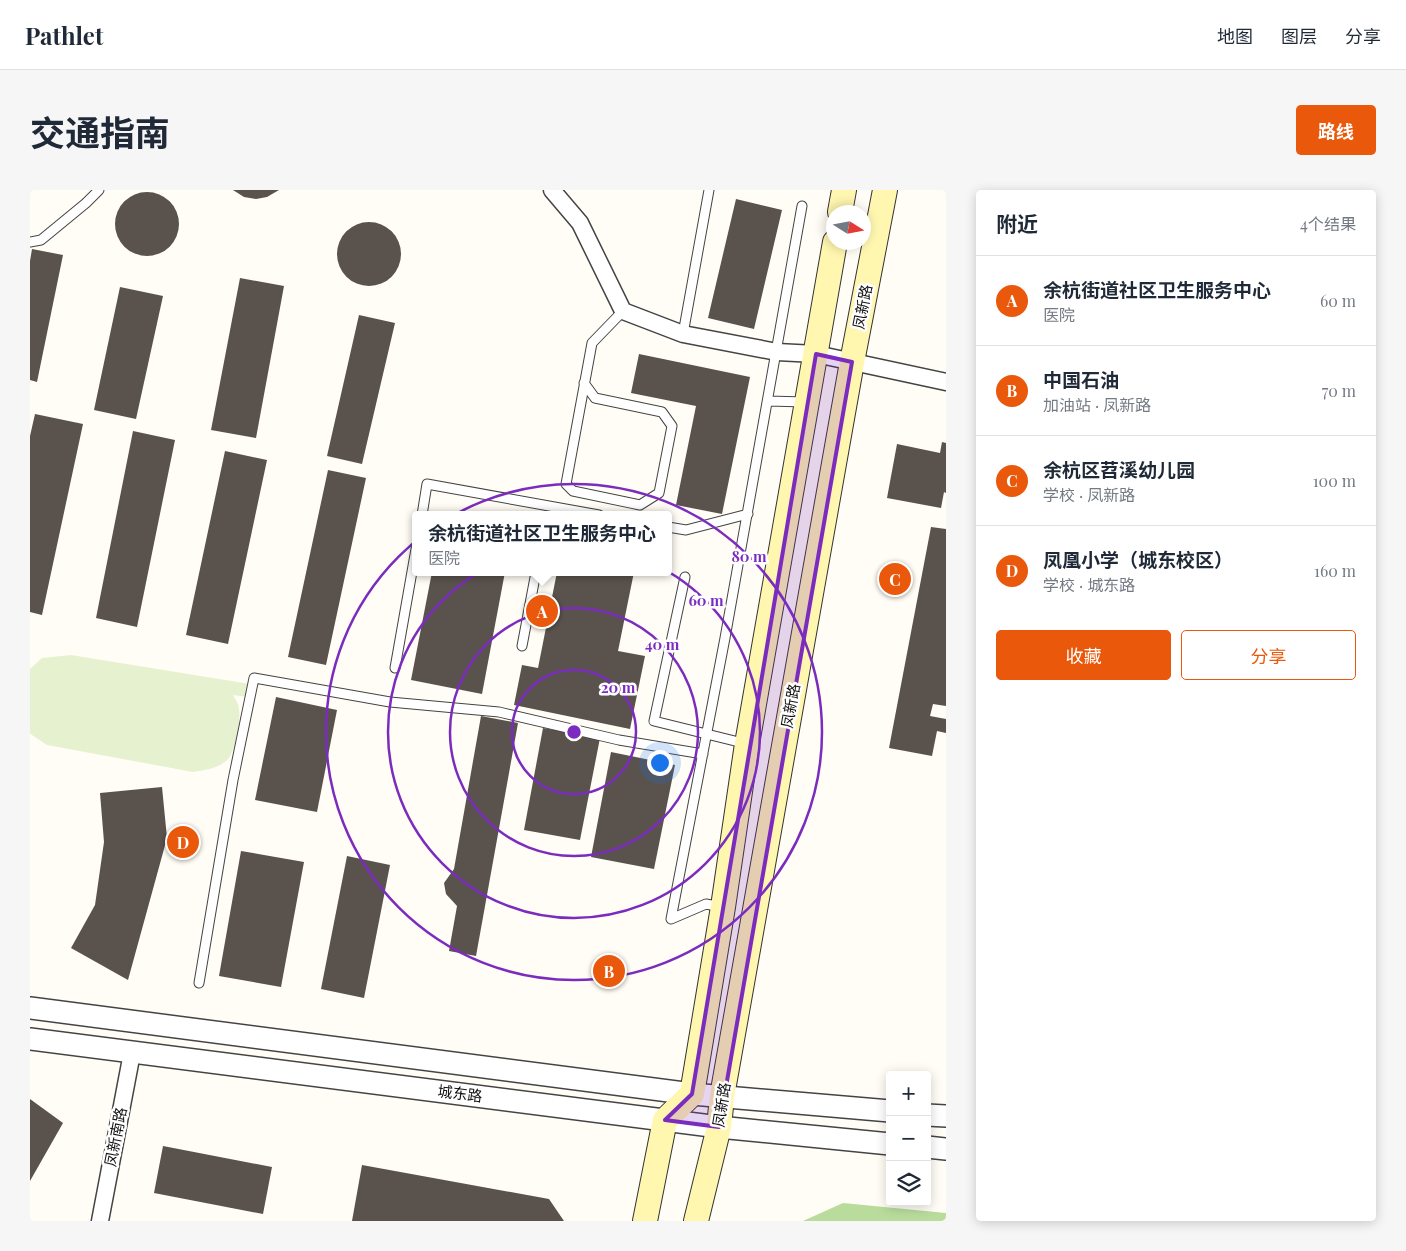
<!DOCTYPE html>
<html lang="zh">
<meta charset="utf-8">
<style>
:root{--surface:#fff;--page:#f6f6f7;--text:#1f2937;--muted:#747a83;--line:#e0e1e3;--accent:#ea580c}
body{margin:0;font-family:"Playfair Display","Noto Sans SC",serif;background:var(--page);color:var(--text)}
.controls{position:absolute;right:15px;bottom:15px;display:grid;overflow:hidden;border-radius:5px;box-shadow:0 2px 12px #0003}
.controls button{width:45px;height:45px;display:grid;place-items:center;padding:0;border:0;border-bottom:1px solid var(--line);background:var(--surface);color:var(--text);font:25px sans-serif}
.compass{position:absolute;left:796px;top:15px;width:45px;height:45px;border-radius:50%;background:var(--surface);box-shadow:0 2px 12px #0003;rotate:101deg}
.you{position:absolute;left:629px;top:572px;width:18px;height:18px;margin:-12px;border:4px solid #fff;border-radius:50%;background:#1a73e8;box-shadow:0 0 0 8px #1a73e833}
.badge{display:grid;place-items:center;width:32px;height:32px;border-radius:50%;background:var(--accent);color:#fff;font-size:16px;font-weight:700}
.pin{position:absolute;translate:-50% -50%;border:2px solid #fff;box-shadow:0 1px 5px #0006}
.popup{position:absolute;left:382px;top:321px;width:260px;height:65px;box-sizing:border-box;display:grid;place-content:center;border-radius:5px;background:var(--surface);filter:drop-shadow(0 1px 4px #0005);font-size:16px;white-space:nowrap;color:var(--muted)}
.popup b{font-size:19px;color:var(--text)}
.popup::after{content:'';position:absolute;left:50%;top:100%;margin-left:-10px;border:10px solid transparent;border-top-color:var(--surface)}
.list{margin:0;padding:0;list-style:none}
h2{display:flex;justify-content:space-between;align-items:center;height:65px;margin:0;padding:0 20px;font-size:21px}
h2 small{font-size:16px;font-weight:400;color:var(--muted)}
.list li{display:grid;grid-template-columns:32px 1fr auto;gap:15px;align-items:center;box-sizing:border-box;height:90px;padding:0 20px;border-top:1px solid var(--line)}
.list b{display:block;font-size:19px;white-space:nowrap}
.list p{margin:0;font-size:16px;white-space:nowrap;color:var(--muted)}
.list em{font-size:16px;font-style:normal;color:var(--muted)}
.actions{display:flex;gap:10px;padding:15px 20px}
.actions a{flex:1;padding:11px 0;border:1px solid var(--accent);border-radius:5px;text-align:center;font-size:18px;color:var(--accent)}
.actions .main{background:var(--accent);color:#fff}
.icon{flex:none;width:28px;height:28px;fill:none;stroke:currentColor;stroke-width:2;stroke-linecap:round;stroke-linejoin:round}
.map{position:relative;flex:none;width:916px;height:1031px;overflow:hidden;border-radius:5px}
header{display:flex;align-items:center;gap:30px;box-sizing:border-box;height:70px;padding:0 25px;background:var(--surface);border-bottom:1px solid var(--line)}
header strong{font-size:24px}
nav{display:flex;gap:28px;margin-inline-start:auto;font-size:18px}
.intro{display:flex;align-items:center;justify-content:space-between;box-sizing:border-box;height:120px;padding:0 30px}
h1{margin:0;font-size:35px}
.button{padding:12px 22px;border-radius:5px;background:var(--accent);color:#fff;font-size:18px;font-weight:700}
main{display:flex;gap:30px;padding:0 30px}
aside{flex:1;background:var(--surface);border-radius:5px;box-shadow:0 2px 12px #0003}
.map>svg:first-child{display:block}
</style>
<header>
<strong>Pathlet</strong>
<nav><a>地图</a><a>图层</a><a>分享</a></nav>
</header>
<div class="intro"><h1>交通指南</h1><a class="button">路线</a></div>
<main>
<div class="map">
<svg width="916" height="1031" viewBox="0 0 916 1031">
<rect width="100%" height="100%" fill="#fffdf5"/>
<path fill="#b9dc9c" d="M813,1013l103,10v8h-143z"/>
<path fill="#e6f2cf" d="M41,465l179,29 -2,13 -15,-2c2,4 6,9 6,14 2,12 -4,45 -13,52 -10,8 -21,9 -33,11l-146,-27 -15,-10 -2,-2v-64l12,-11z"/>
<path fill="#5a524d" d="M203,0h46l-12,7 -11,2 -12,-2z
M85 34a32 32 0 1 1 64 0a32 32 0 1 1-64 0Z
M706,9l46,11 -28,119 -46,-11z
M307 64a32 32 0 1 1 64 0a32 32 0 1 1-64 0Z
M2,59l31,6 -26,127 -7,-2v-119z
M210,88l44,8 -28,152 -45,-8z
M90,97l43,9 -27,123 -42,-9z
M329,125l36,8 -33,141 -35,-8z
M609,164l111,23 -28,137 -46,-9 20,-99 -65,-13z
M5,224l48,10 -41,191 -12,-3v-176z
M103,241l42,9 -38,187 -41,-9z
M912,252l4,1v50l-2,-1 -3,16 -54,-10 10,-54 43,9z
M195,261l42,9 -39,184 -42,-9z
M298,280l38,8 -40,187 -38,-8z
M901,337l15,2v177l-13,-2 -3,12 16,3v14l-9,-2 -5,25 -43,-8z
M402,382h73l-23,122 -71,-14z
M527,382h77l-16,79 27,5 -15,73 -116,-24 8,-40 16,3z
M246,507l61,13 -20,102 -62,-12z
M451,526l37,7 -42,233 -27,-5 8,-45 -11,-12 -2,-11 10,-14z
M513,538l57,10 -20,102 -56,-10z
M581,562l64,13 -21,104 -63,-12z
M132,597l5,51 -39,142 -57,-32 24,-43 9,-63 -4,-49z
M211,661l63,11 -23,125 -62,-11z
M317,666l43,9 -26,133 -43,-9z
M0,909l33,24 -33,58z
M133,956l109,21 -9,47 -109,-21z
M332,975l187,34 15,22h-212z"/>
<g fill="none" stroke-linecap="round" stroke-linejoin="round">
<defs>
<path id="service" d="M0,52l11,-2 45,-37 13,-13
M653,144l26,-144
M554,193l11,15 67,14 10,14 -13,67 -19,12 -67,-14 -7,-7 26,-141 31,-32
M738,211l38,1
M392,325l5,-31 172,31
M638,337l18,3 62,-16
M655,387l-31,144 93,23
M492,456l14,-74
M365,478l21,-119
M641,729l54,-281 77,-432
M641,729l35,-15 16,3
M169,793l34,-203 21,-102 136,24 109,10 120,28 84,14"/>
<path id="minor" d="M522,0l28,33 43,88 60,23 94,18 39,2 130,28
M70,1031l32,-168"/>
<path id="tertiary" d="M0,818l662,86 198,17
M0,849l689,88 171,17
M897,925l19,1
M897,957l19,2"/>
<path id="secondary" d="M810,22l4,-22
M615,1031l20,-101 27,-26 31,-187 24,-163 88,-502
M666,1031l23,-94 3,-31 130,-734 33,-172"/>
</defs>
<use href="#service" stroke="#444" stroke-width="11"/>
<use href="#minor" stroke="#444" stroke-width="19"/>
<use href="#tertiary" stroke="#444" stroke-width="24"/>
<use href="#secondary" stroke="#333" stroke-width="26"/>
<use href="#service" stroke="#fff" stroke-width="9"/>
<use href="#minor" stroke="#fff" stroke-width="16"/>
<use href="#tertiary" stroke="#fff" stroke-width="21"/>
<use href="#secondary" stroke="#fff6b0" stroke-width="24"/>
</g>
<path fill="#7b2cbf" fill-opacity="0.2" stroke="#7b2cbf" stroke-width="4" stroke-linejoin="round" d="M786,164l36,8 -133,765 -54,-7 27,-26z"/>
<g fill="none" stroke="#7b2cbf" stroke-width="2.5">
<circle cx="544" cy="542" r="62"/>
<circle cx="544" cy="542" r="124"/>
<circle cx="544" cy="542" r="186"/>
<circle cx="544" cy="542" r="248"/>
</g>
<g text-anchor="middle" stroke-width="5" stroke-linejoin="round" paint-order="stroke">
<g font-size="15" fill="#111" stroke="#fff">
<text transform="translate(833 117) rotate(-79)" y="5">凤新路</text>
<text transform="translate(761 516) rotate(-80)" y="5">凤新路</text>
<text transform="translate(430 904) rotate(7)" y="5">城东路</text>
<text transform="translate(692 915) rotate(-81)" y="5">凤新路</text>
<text transform="translate(86 947) rotate(-79)" y="5">凤新南路</text>
</g>
</g>
<circle cx="544" cy="542" r="8" fill="#7b2cbf" stroke="#fff" stroke-width="2.5"/>
<g font-size="15" text-anchor="middle" font-weight="bold" fill="#7b2cbf" stroke="#fff" stroke-width="5" stroke-linejoin="round" paint-order="stroke">
<text x="719" y="372">80 m</text>
<text x="676" y="416">60 m</text>
<text x="632" y="460">40 m</text>
<text x="588" y="503">20 m</text>
</g>
</svg>
<div class="controls">
<button>+</button>
<button>−</button>
<button><svg class="icon" aria-label="layers" viewBox="0 0 24 24"><path d="M12 4l9 5-9 5-9-5zM3 14l9 5 9-5"/></svg></button>
</div>
<svg class="compass" viewBox="-18 -18 36 36"><path d="M0-13l5 13h-10z" fill="#e53935"/><path d="M0 13l5-13h-10z" fill="#747a83"/></svg>
<div class="you"></div>
<div class="pin badge" style="left:512px;top:421px">A</div>
<div class="popup"><b>余杭街道社区卫生服务中心</b>医院</div>
<div class="pin badge" style="left:579px;top:781px">B</div>
<div class="pin badge" style="left:865px;top:389px">C</div>
<div class="pin badge" style="left:153px;top:652px">D</div>
</div>
<aside>
<h2>附近<small>4个结果</small></h2>
<ul class="list">
<li><span class="badge">A</span><div><b>余杭街道社区卫生服务中心</b><p>医院</p></div><em>60 m</em></li>
<li><span class="badge">B</span><div><b>中国石油</b><p>加油站 · 凤新路</p></div><em>70 m</em></li>
<li><span class="badge">C</span><div><b>余杭区苕溪幼儿园</b><p>学校 · 凤新路</p></div><em>100 m</em></li>
<li><span class="badge">D</span><div><b>凤凰小学（城东校区）</b><p>学校 · 城东路</p></div><em>160 m</em></li>
</ul>
<div class="actions"><a class="main">收藏</a><a>分享</a></div>
</aside>
</main>
